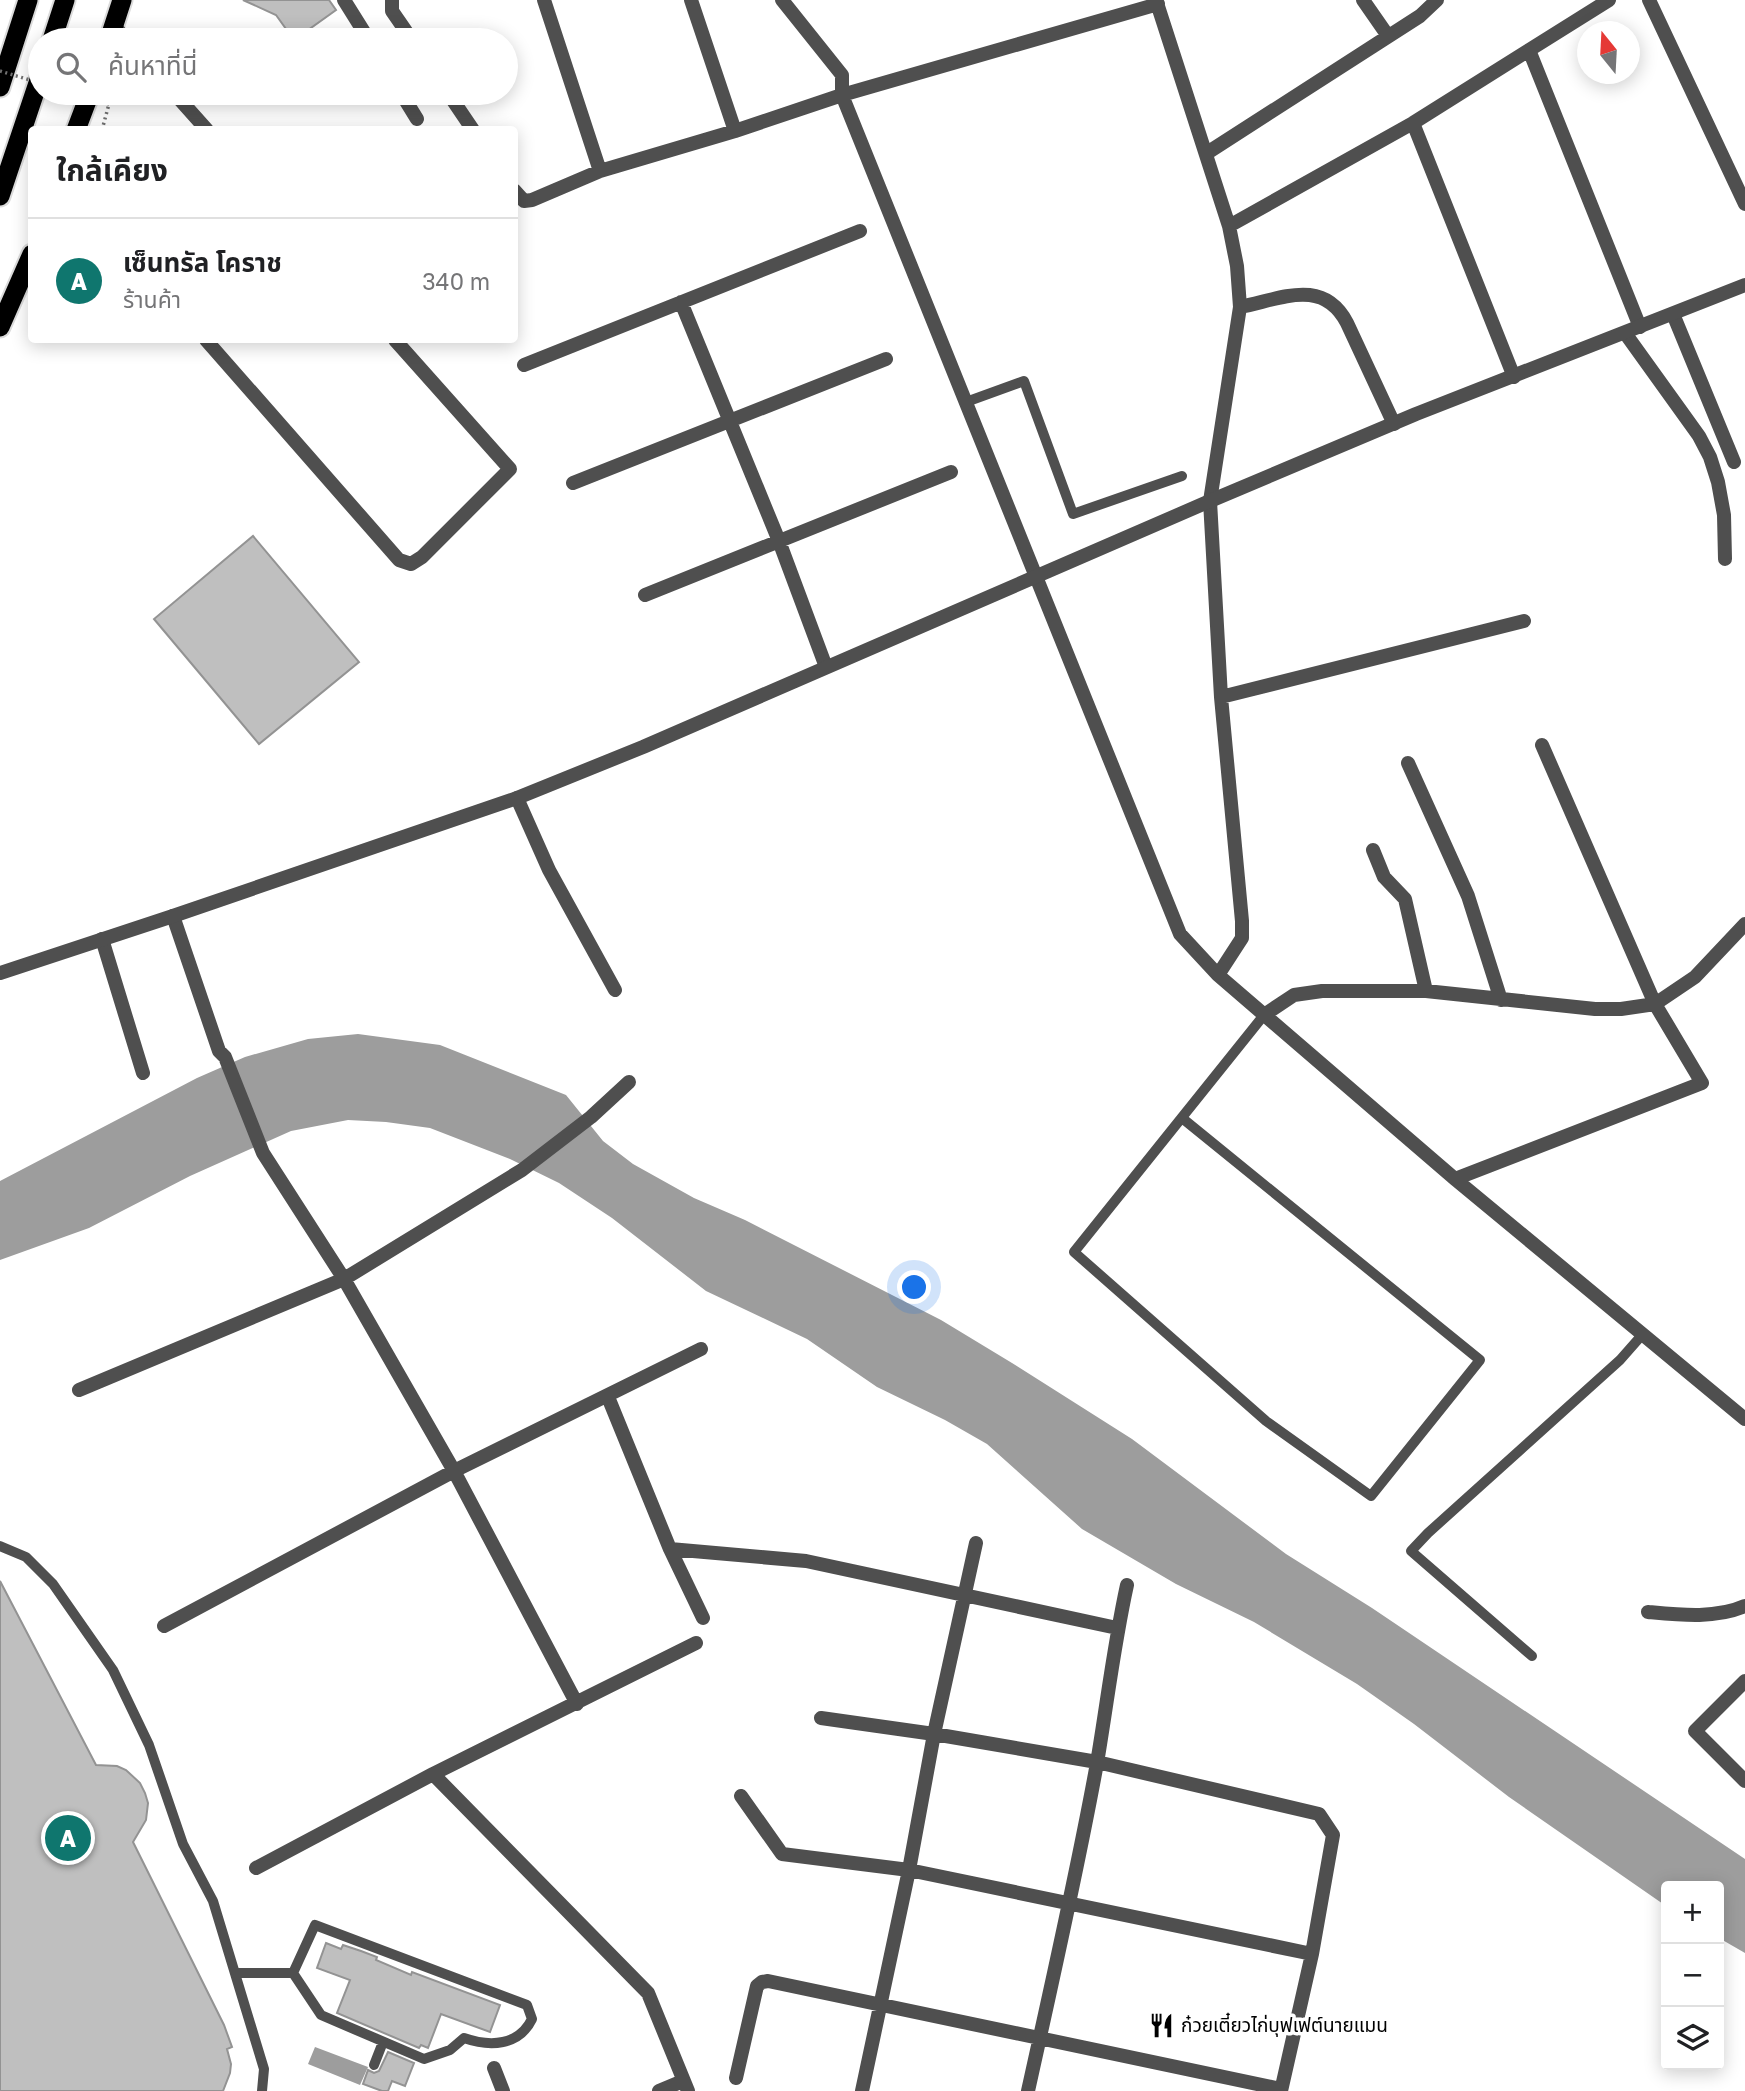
<!DOCTYPE html>
<html lang="th">
<meta charset="utf-8">
<style>
:root{--surface:#fff;--page:#f2f2f2;--text:#202124;--muted:#757577;--line:#e0e0e0;--accent:#0f766e}
body{margin:0;font-family:"Golos Text","Noto Sans Thai",sans-serif;background:var(--page);color:var(--text)}
.controls{position:absolute;right:21px;bottom:21px;display:grid;overflow:hidden;border-radius:7px;box-shadow:0 4px 18px #0003}
.controls button{width:63px;height:63px;display:grid;place-items:center;padding:0;border:0;border-bottom:2px solid var(--line);background:var(--surface);color:var(--text);font:35px sans-serif}
.compass{position:absolute;left:1577px;top:21px;width:63px;height:63px;border-radius:50%;background:var(--surface);box-shadow:0 4px 18px #0003;rotate:342deg}
.you{position:absolute;left:915px;top:1288px;width:24px;height:24px;margin:-18px;border:5px solid #fff;border-radius:50%;background:#1a73e8;box-shadow:0 0 0 10px #1a73e833}
.badge{display:grid;place-items:center;width:46px;height:46px;border-radius:50%;background:var(--accent);color:#fff;font-size:23px;font-weight:700}
.pin{position:absolute;translate:-50% -50%;border:4px solid #fff;box-shadow:0 2px 7px #0006}
.list{margin:0;padding:0;list-style:none}
h2{display:flex;justify-content:space-between;align-items:center;height:91px;margin:0;padding:0 28px;font-size:30px}
h2 small{font-size:23px;font-weight:400;color:var(--muted)}
.list li{display:grid;grid-template-columns:46px 1fr auto;gap:21px;align-items:center;box-sizing:border-box;height:126px;padding:0 28px;border-top:2px solid var(--line)}
.list b{display:block;font-size:26px;white-space:nowrap}
.list p{margin:0;font-size:23px;white-space:nowrap;color:var(--muted)}
.list em{font-size:23px;font-style:normal;color:var(--muted)}
.icon{flex:none;width:38px;height:38px;fill:none;stroke:currentColor;stroke-width:2;stroke-linecap:round;stroke-linejoin:round}
.map{position:relative;flex:none;width:1745px;height:2091px;overflow:hidden}
.search{position:absolute;background:var(--surface);box-shadow:0 4px 18px #0003;left:28px;top:28px;width:490px;height:77px;display:flex;align-items:center;gap:18px;box-sizing:border-box;padding:0 24px;border-radius:38px;color:var(--muted);font-size:26px}
.panel{position:absolute;background:var(--surface);box-shadow:0 4px 18px #0003;left:28px;top:126px;width:490px;height:217px;border-radius:7px}
.map>svg:first-child{display:block}
</style>
<div class="map">
<svg width="1745" height="2091" viewBox="0 0 1745 2091">
<rect width="100%" height="100%" fill="#fff"/>
<path fill="#9d9d9d" d="M358,1034l82,11 126,50 37,46 30,23 61,34 51,22 196,100 71,43 120,76 154,115 86,54 373,251v94l-26,-15v-52h-53v20l-157,-109 -95,-73 -57,-40 -103,-62 -78,-38 -94,-55 -95,-85 -42,-24 -68,-33 -70,-48 -101,-48 -94,-73 -53,-35 -49,-24 -80,-31 -44,-6 -38,-2 -57,11 -101,45 -101,52 -89,32v-79l197,-103 48,-21 63,-18z
M315,2047l53,20 -8,18 -52,-21z"/>
<path fill="#bfbfbf" stroke="#939393" stroke-width="2" d="M243,0h86l7,10 -42,30 -18,-25z
M253,536l106,126 -100,82 -105,-125z
M0,1581l96,184 21,1 9,4 14,13 5,10 3,10 -2,17 -13,22 91,183 8,22 -5,2 4,15 -1,9 -7,18h-223z
M326,1943l15,6 2,-4 18,6 16,6 -1,3 35,15 1,-3 88,33 -10,27 -49,-18 -13,34 -7,-3 -2,3 -82,-35 13,-33 -33,-12z
M388,2052l26,11 -9,23 -13,-5 -4,10h-6l-19,-7 5,-14 6,3 5,-2z"/>
<g fill="none" stroke-linecap="round" stroke-linejoin="round">
<defs>
<path id="trunk" d="M52,40l13,-40
M109,40l13,-40
M0,87l28,-87
M76,130l14,-37
M0,196l40,-119
M0,327l32,-73"/>
</defs>
<use href="#trunk" stroke="#dbdbdb" stroke-width="23"/>
<path stroke="#717171" stroke-width="3.5" stroke-dasharray="2 3.5" stroke-linecap="butt" d="M102,130l7,-26"/>
<path stroke="#4f4f4f" stroke-width="10" d="M966,402l58,-21 49,133 109,-38
M1182,1118l298,242 -109,136 -105,-75 -192,-169 190,-237
M0,1546l26,11 27,27 60,86 36,75 34,99 30,57 51,168 -2,22
M1532,1656l-121,-105 17,-18 192,-173 22,-25
M235,1973h58l22,-48 212,80 5,14c-13,27 -42,28 -68,19l-14,12 -26,9 -103,-44 -28,-42
M374,2065l9,-23"/>
<path stroke="#4f4f4f" stroke-width="14" d="M344,0l25,40
M392,0v11l20,29
M544,0l56,171
M691,0l44,131
M782,0l60,75v20l338,839 38,41 237,204 290,240
M1156,0l73,226 8,40 3,41c41,-8 83,-30 107,16l47,101
M1363,0l25,36
M1649,0l96,204
M114,26l13,14
M1529,50l111,277
M174,93l33,37
M401,93l16,26
M448,93l25,37
M1413,123l101,254
M1207,153l213,-137 17,-16
M514,190l10,11 8,-1 68,-29 135,-40 107,-36 316,-91
M1229,226l184,-103 196,-123
M681,302l98,239 47,126
M1673,314l61,148
M1625,333l74,103 11,21 8,25 6,33 1,44
M206,340l193,220 12,4 11,-7 88,-88 -115,-129
M524,365l336,-134
M573,483l313,-124
M645,595l306,-123
M1221,697l303,-76
M1408,763l60,133 33,104
M517,798l32,72 66,120
M1373,850l11,27 21,22 21,92
M173,916l46,135 6,6 38,96 81,126 110,192 123,233
M102,939l41,134
M1218,975l24,-37v-17l-21,-224 -11,-196 30,-194
M1264,1015l30,-20 28,-4h104l169,18h26l34,-5 40,-27 50,-53
M1455,1179l247,-96 -47,-79 -113,-259
M79,1390l265,-111 178,-109 69,-53 38,-35
M608,1397l62,152 33,69
M670,1549l136,12 311,67
M1648,1612c32,3 68,7 97,-6
M164,1626l290,-155 247,-122
M1745,1681l-50,50 50,50
M821,1718l113,16 163,28 222,52 14,21 -21,119 -31,137
M433,1774l215,219 40,98
M741,1796l41,58 127,16 403,84
M256,1868l177,-94 263,-131
M494,2068l9,23
M736,2078l21,-92 5,-4 6,-1 513,108
M659,2091l24,-10
M862,2091l47,-221 25,-136 42,-191
M1028,2091c24,-109 49,-218 69,-328 10,-59 17,-119 30,-178"/>
<path stroke="#4f4f4f" stroke-width="14" d="M0,973l173,-57 344,-118 126,-51 567,-246 206,-87 329,-129"/>
<use href="#trunk" stroke="#000" stroke-width="19"/>
<path stroke="#717171" stroke-width="3.5" stroke-dasharray="2 3.5" stroke-linecap="butt" d="M0,71l40,12
M71,93l38,11"/>
</g>
<defs>
<symbol id="restaurant-bare" viewBox="-9 -9 18 18"><path d="M-5-6h1v4h1v-4h1v4h1v-4h1v5L-1.5 .5V6h-2V.5L-5-1ZM5-6V6H3V1.5H1.5Q1.5-4 5-6Z" fill="#000" stroke="#fff" stroke-width="2.5" paint-order="stroke"/></symbol>
</defs>
<g fill-rule="evenodd">
<use href="#restaurant-bare" x="1144" y="2008" width="35" height="35"/>
</g>
<g text-anchor="middle" stroke-width="7" stroke-linejoin="round" paint-order="stroke">
<g font-size="19" fill="#000" stroke="#fff" text-anchor="start">
<text x="1181" y="2032">ก๋วยเตี๋ยวไก่บุฟเฟต์นายแมน</text>
</g>
</g>
</svg>
<div class="controls">
<button>+</button>
<button>−</button>
<button><svg class="icon" aria-label="layers" viewBox="0 0 24 24"><path d="M12 4l9 5-9 5-9-5zM3 14l9 5 9-5"/></svg></button>
</div>
<svg class="compass" viewBox="-18 -18 36 36"><path d="M0-13l5 13h-10z" fill="#e53935"/><path d="M0 13l5-13h-10z" fill="#757577"/></svg>
<div class="you"></div>
<div class="pin badge" style="left:68px;top:1838px">A</div>
<div class="search"><svg class="icon" aria-label="search" viewBox="0 0 24 24"><circle cx="10" cy="10" r="6"/><path d="M15 15l6 6"/></svg>ค้นหาที่นี่</div>
<section class="panel">
<h2>ใกล้เคียง<small></small></h2>
<ul class="list">
<li><span class="badge">A</span><div><b>เซ็นทรัล โคราช</b><p>ร้านค้า</p></div><em>340 m</em></li>
</ul>
</section>
</div>
